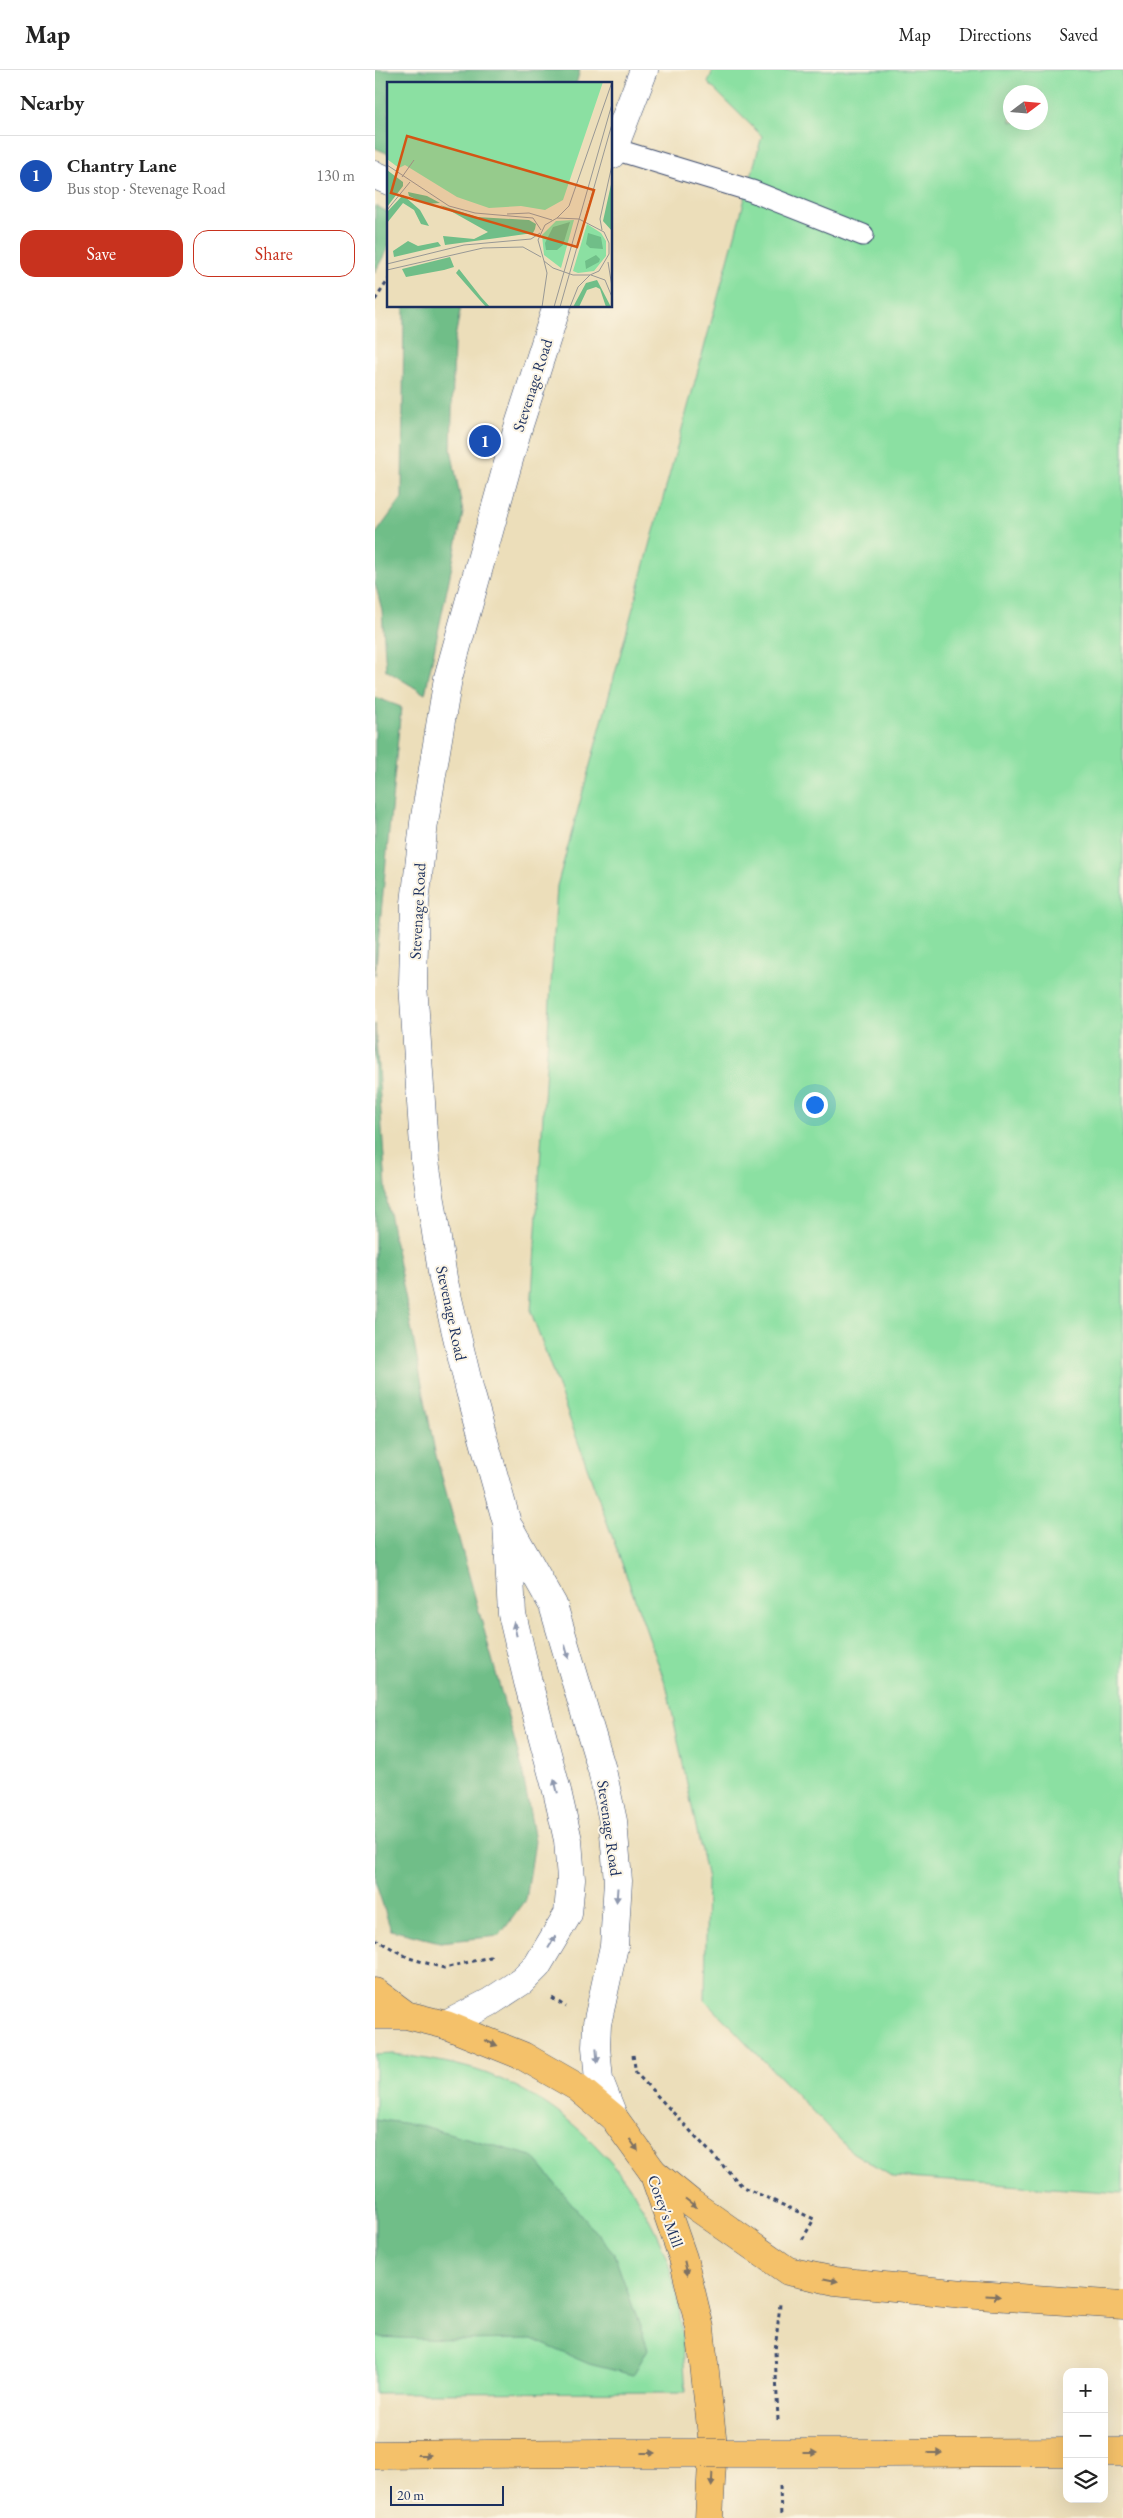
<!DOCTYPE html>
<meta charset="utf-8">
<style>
:root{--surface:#fff;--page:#f2f2f2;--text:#222;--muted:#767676;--line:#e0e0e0;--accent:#c8321e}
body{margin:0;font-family:"EB Garamond",serif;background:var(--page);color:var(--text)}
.controls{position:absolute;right:15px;bottom:15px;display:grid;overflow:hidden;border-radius:10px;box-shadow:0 5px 20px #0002}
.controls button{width:45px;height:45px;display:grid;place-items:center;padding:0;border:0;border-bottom:1px solid var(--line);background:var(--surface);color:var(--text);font:25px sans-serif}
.compass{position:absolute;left:628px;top:15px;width:45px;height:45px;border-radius:50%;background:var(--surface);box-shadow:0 5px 20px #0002;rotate:74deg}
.scale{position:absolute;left:15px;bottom:12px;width:114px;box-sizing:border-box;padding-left:5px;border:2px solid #1b2f5e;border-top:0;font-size:14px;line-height:18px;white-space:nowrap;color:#1b2f5e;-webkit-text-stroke:4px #fcf5e5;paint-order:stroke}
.you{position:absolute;left:439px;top:1034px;width:18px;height:18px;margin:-12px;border:4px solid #fff;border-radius:50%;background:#1a73e8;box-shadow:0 0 0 8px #1a73e833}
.badge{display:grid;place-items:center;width:32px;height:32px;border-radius:50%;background:var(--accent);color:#fff;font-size:16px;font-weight:700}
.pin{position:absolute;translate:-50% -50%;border:2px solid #fff;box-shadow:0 1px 5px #0006}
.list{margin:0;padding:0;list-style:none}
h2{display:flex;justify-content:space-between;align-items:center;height:65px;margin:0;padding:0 20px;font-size:21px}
h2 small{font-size:16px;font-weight:400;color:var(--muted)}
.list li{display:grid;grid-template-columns:32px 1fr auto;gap:15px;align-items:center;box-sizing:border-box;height:80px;padding:0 20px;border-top:1px solid var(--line)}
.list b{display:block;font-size:19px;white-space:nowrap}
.list p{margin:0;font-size:16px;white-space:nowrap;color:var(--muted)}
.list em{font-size:16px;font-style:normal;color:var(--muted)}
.actions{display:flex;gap:10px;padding:15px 20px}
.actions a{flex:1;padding:11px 0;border:1px solid var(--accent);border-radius:15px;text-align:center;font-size:18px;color:var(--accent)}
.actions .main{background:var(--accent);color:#fff}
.icon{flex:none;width:28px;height:28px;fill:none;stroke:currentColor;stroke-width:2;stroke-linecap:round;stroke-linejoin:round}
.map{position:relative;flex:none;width:748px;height:2448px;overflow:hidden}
header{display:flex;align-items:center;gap:30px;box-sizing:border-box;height:70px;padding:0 25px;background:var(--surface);border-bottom:1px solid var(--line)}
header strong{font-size:24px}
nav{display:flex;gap:28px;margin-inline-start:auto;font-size:18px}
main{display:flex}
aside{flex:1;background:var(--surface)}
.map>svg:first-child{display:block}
</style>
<header>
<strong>Map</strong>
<nav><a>Map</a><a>Directions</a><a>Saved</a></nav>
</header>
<main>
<aside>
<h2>Nearby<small></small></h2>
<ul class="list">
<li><span class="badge" style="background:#1a4fb4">1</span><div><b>Chantry Lane</b><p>Bus stop · Stevenage Road</p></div><em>130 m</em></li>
</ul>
<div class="actions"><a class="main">Save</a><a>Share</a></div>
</aside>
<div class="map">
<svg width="748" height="2448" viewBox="0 0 748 2448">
<rect width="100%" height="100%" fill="#fcf5e5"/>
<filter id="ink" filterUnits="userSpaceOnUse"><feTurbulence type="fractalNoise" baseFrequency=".02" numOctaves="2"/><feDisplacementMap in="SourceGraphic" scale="10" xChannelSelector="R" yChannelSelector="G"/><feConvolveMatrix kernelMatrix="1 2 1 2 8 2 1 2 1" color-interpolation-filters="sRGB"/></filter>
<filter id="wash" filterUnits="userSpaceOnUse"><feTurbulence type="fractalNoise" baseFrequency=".0096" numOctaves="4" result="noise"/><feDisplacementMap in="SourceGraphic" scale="20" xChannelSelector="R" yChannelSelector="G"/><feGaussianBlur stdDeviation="1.12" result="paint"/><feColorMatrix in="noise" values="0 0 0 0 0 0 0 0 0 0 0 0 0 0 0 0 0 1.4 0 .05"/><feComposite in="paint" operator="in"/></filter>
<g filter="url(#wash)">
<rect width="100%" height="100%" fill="#ecdeba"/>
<path fill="#8be0a2" stroke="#538880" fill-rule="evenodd" d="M338,0h410v2123l-230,-16 -41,-25 -147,-152 2,-121 -40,-191 -136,-376 26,-426 205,-750 -54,-53zM636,22h30v30h-30z
M19,1984c28,4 55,8 82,16 94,30 171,114 197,209 10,37 10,75 13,113l-311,1v-338z"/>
<path fill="#70be88" stroke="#467673" d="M0,0h205l-4,14h-187v70l-14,-6z
M0,135l14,8v33l-14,26z
M29,236h57l-7,37 -3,106 12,64 -38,181 -39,-24 -4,-60 -7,-27v-48l27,-37z
M0,627l26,10 -26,268z
M0,954l12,178 48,250 86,312 14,77 -9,59 -27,36 -59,6 -49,-12 -16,-49z
M0,2049l48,7 109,30 82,98 34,95 -15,26 -44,-11 -57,-25 -80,1 -77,-3z"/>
</g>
<g filter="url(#ink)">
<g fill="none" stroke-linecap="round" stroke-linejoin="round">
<defs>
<path id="service" d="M239,79l138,42 111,44"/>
<path id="minor" d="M0,105l14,6"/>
<path id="tertiary" d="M236,85l33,-85
M135,1459l43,76 49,165 11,51 5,60 -4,65 -17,78 -1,23 3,33 15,38
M71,1955l44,-23 32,-21 15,-15 31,-52 3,-35 -3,-39 -11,-49 -29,-109 -16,-68 -5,-91 -37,-132 -27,-113 -18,-117 -12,-177 2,-81 9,-80 24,-145 69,-247 40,-125"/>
<path id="primary" d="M0,1922l31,23
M0,1945h31l40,10 77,31 54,31 37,31 39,54 30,86 17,70 13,117 -4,73"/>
<path id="motorway" d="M278,2102l38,31 97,68 47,10 128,13 160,11
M729,2382h19
M511,2383l181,-1
M0,2385l224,-2"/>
</defs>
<use href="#service" stroke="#3a496c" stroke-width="23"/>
<use href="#minor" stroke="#3a496c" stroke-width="29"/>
<use href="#tertiary" stroke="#3a496c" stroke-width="29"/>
<use href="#primary" stroke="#3a496c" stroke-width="29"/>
<use href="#motorway" stroke="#3a496c" stroke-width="29"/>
<path stroke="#3a496c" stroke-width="3" stroke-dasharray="4 4" stroke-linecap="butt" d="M0,230l14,-21
M0,1869l34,19 35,10 46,-11 3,2
M177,1928l14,9
M258,1985l3,18 107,114 71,32 -12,21
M403,2350l-3,-69 5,-47
M405,2416l1,32"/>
<use href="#service" stroke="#fff" stroke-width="21"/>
<use href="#minor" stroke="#fff" stroke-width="28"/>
<use href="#tertiary" stroke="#fff" stroke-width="28"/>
<use href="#primary" stroke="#f4c16a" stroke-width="28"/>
<use href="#motorway" stroke="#f4c16a" stroke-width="28"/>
<defs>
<path id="motorway-bridge" d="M224,2383h287"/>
</defs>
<use href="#motorway-bridge" stroke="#3a496c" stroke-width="29" stroke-linecap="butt"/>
<use href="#motorway-bridge" stroke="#f4c16a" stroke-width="28"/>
</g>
<defs><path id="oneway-solid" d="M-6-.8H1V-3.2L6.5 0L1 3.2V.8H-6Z" transform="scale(1.25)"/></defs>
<g fill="#8d97ae">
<use href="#oneway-solid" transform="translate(140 1559) rotate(-103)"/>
<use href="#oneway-solid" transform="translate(192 1582) rotate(74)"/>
<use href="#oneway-solid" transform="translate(181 1716) rotate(-104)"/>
<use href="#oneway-solid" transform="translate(242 1825) rotate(94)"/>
<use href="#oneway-solid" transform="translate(177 1872) rotate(-59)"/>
<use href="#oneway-solid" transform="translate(222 1986) rotate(85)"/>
</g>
<g fill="#7d7163">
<use href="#oneway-solid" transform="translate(116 1973) rotate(22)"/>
<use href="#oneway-solid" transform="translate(259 2075) rotate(54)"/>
<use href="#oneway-solid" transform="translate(316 2133) rotate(37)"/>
<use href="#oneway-solid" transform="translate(311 2198) rotate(77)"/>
<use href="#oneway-solid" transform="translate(456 2210) rotate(11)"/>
<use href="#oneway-solid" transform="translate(618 2226) rotate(4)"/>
<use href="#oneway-solid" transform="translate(273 2383)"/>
<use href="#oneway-solid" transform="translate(435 2383)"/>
<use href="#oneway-solid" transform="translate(560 2383)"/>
<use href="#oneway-solid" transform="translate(49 2385)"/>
<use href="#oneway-solid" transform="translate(337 2410) rotate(93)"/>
</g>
</g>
<g text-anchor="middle" stroke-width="4" stroke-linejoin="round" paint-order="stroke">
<g font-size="16" fill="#1b2f5e" stroke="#fcf5e5">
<text transform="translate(157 315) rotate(-72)" y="6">Stevenage Road</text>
<text transform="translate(42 841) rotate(-87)" y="6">Stevenage Road</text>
<text transform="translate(77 1243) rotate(78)" y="6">Stevenage Road</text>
<text transform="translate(235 1758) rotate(82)" y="6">Stevenage Road</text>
<text transform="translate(291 2141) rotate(70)" y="6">Corey's Mill</text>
</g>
</g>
<g transform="translate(12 12)">
<rect width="225" height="225" fill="#ecdeba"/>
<path d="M0,0h216l-40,118 -18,10 -24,-4 -32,2 -32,-11 -52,-32 -6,3 -12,-9zM187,138l-13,48 -17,-13 -2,-20 14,-14zM200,142l14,9 5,8v15l-12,15 -16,2 -5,-2z" fill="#8be0a2"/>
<path d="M0,88l16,12v4l-16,21zM225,98v51l-9,-10zM21,110l19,4 13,7 -13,1 -18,-8zM16,113l17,15 9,16 -8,-2 -7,-14 -11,-7 -16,20v-11zM53,123l37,12 52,3 7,4 -1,5 -2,4 -88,12 -2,-9 31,3 14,-7zM183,140l-7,23 -6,5h-11l-1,-7 8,-16zM201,151l13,4 2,12 -13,-1 -4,-4zM21,159l10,5 20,-4 3,4 -47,11 -1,-6zM209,173l4,4 -1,3 -13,7 -1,-8zM63,175l4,10 -10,3 -38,7 -4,-8zM72,187l22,28 9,10h-4l-30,-34zM210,198l14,27h-5l-6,-18 -4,-2 -9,3 -8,17h-6l13,-24z" fill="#70be88"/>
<path fill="none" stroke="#989895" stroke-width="1" d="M0,83l62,41 26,7 58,5 8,12M15,95l12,-17M0,128l23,-28M120,132l22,-1 23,7M170,136l22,1 25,13 5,11v11l-10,17 -9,4h-17l-20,-7 -9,-7 -6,-21 7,-15zM170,136l12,-12 43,-124M215,148l-2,-11 12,-54M221,180l4,25M0,182l77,-19 67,-6 9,-6M0,188l96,-22 40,-1 18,10M204,193l14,5 7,17M155,225l5,-34 -3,-12M167,225l58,-203M173,225l52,-183M183,225l8,-20 12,-12"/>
<path fill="#d45514" fill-opacity="0.15" stroke="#d45514" stroke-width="2.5" d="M20,54l187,54 -17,57 -186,-54z"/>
<rect width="225" height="225" fill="none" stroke="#1b2f5e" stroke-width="2.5"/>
</g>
</svg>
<div class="controls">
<button>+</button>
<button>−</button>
<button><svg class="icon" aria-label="layers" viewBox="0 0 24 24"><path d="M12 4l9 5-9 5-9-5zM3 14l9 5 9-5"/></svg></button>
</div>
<svg class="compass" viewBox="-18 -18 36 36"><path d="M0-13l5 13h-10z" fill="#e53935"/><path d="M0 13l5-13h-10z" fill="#767676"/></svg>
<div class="scale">20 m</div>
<div class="you"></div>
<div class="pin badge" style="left:110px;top:371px;background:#1a4fb4">1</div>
</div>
</main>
